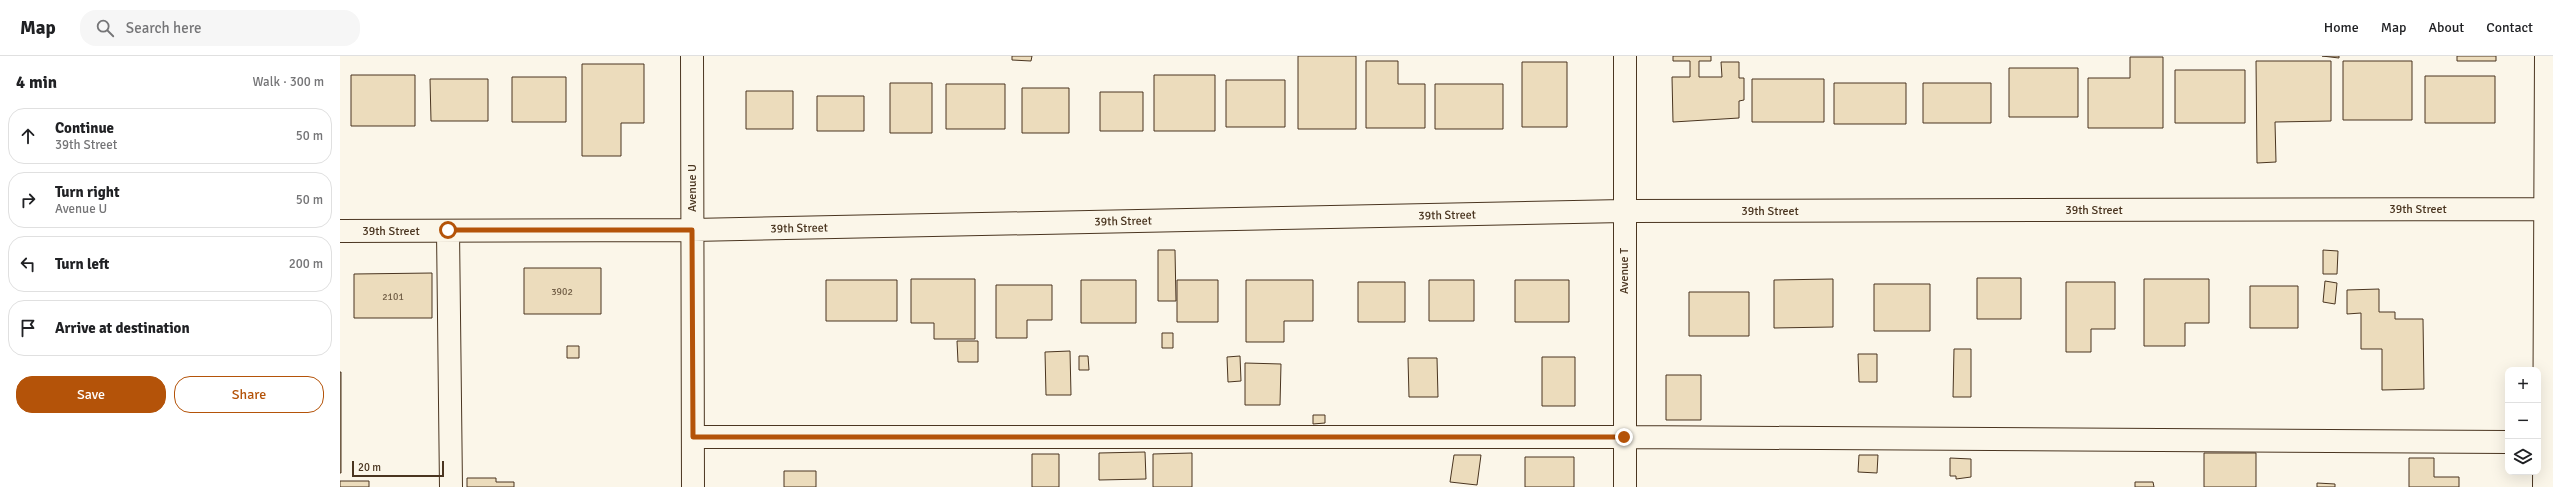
<!DOCTYPE html>
<meta charset="utf-8">
<style>
:root{--surface:#fff;--page:#f6f6f6;--text:#202124;--muted:#757577;--line:#e0e0e0;--accent:#b45309}
body{margin:0;font-family:Signika,sans-serif;background:var(--page);color:var(--text)}
.controls{position:absolute;right:12px;bottom:12px;display:grid;overflow:hidden;border-radius:8px;box-shadow:0 4px 16px #0002}
.controls button{width:36px;height:36px;display:grid;place-items:center;padding:0;border:0;border-bottom:1px solid var(--line);background:var(--surface);color:var(--text);font:20px sans-serif}
.scale{position:absolute;left:12px;bottom:10px;width:92px;box-sizing:border-box;padding-left:4px;border:2px solid #4a3520;border-top:0;font-size:11px;line-height:14px;white-space:nowrap;color:#4a3520;-webkit-text-stroke:3px #fbf6e9;paint-order:stroke}
.stop{position:absolute;width:12px;height:12px;margin:-9px;border:3px solid #b45309;border-radius:50%;background:#fff}
.stop.end{background:#b45309;border-color:#fff;box-shadow:0 1px 4px #0008}
.list{margin:0;padding:0;list-style:none}
h2{display:flex;justify-content:space-between;align-items:center;height:52px;margin:0;padding:0 16px;font-size:17px}
h2 small{font-size:13px;font-weight:400;color:var(--muted)}
.list li{display:grid;grid-template-columns:26px 1fr auto;gap:12px;align-items:center;box-sizing:border-box;height:56px;margin:0 8px 8px;padding:0 8px;border:1px solid var(--line);border-radius:16px}
.list b{display:block;font-size:15px;white-space:nowrap}
.list p{margin:0;font-size:13px;white-space:nowrap;color:var(--muted)}
.list em{font-size:13px;font-style:normal;color:var(--muted)}
.actions{display:flex;gap:8px;padding:12px 16px}
.actions a{flex:1;padding:9px 0;border:1px solid var(--accent);border-radius:16px;text-align:center;font-size:14px;color:var(--accent)}
.actions .main{background:var(--accent);color:#fff}
.icon{flex:none;width:22px;height:22px;fill:none;stroke:currentColor;stroke-width:2;stroke-linecap:round;stroke-linejoin:round}
.map{position:relative;flex:none;width:2213px;height:431px;overflow:hidden}
header{display:flex;align-items:center;gap:24px;box-sizing:border-box;height:56px;padding:0 20px;background:var(--surface);border-bottom:1px solid var(--line)}
header strong{font-size:19px}
nav{display:flex;gap:22px;margin-inline-start:auto;font-size:14px}
.search{width:280px;height:36px;background:var(--page);display:flex;align-items:center;gap:10px;box-sizing:border-box;padding:0 14px;border-radius:16px;color:var(--muted);font-size:15px}
main{display:flex}
aside{flex:1;background:var(--surface)}
.map>svg:first-child{display:block}
</style>
<header>
<strong>Map</strong>
<div class="search"><svg class="icon" aria-label="search" viewBox="0 0 24 24"><circle cx="10" cy="10" r="6"/><path d="M15 15l6 6"/></svg>Search here</div>
<nav><a>Home</a><a>Map</a><a>About</a><a>Contact</a></nav>
</header>
<main>
<aside>
<h2>4 min<small>Walk · 300 m</small></h2>
<ul class="list">
<li><svg class="icon" aria-label="ahead" viewBox="0 0 24 24"><path d="M12 20V5M6 11l6-6 6 6"/></svg><div><b>Continue</b><p>39th Street</p></div><em>50 m</em></li>
<li><svg class="icon" aria-label="right" viewBox="0 0 24 24"><path d="M7 20v-9h11M14 6l5 5-5 5"/></svg><div><b>Turn right</b><p>Avenue U</p></div><em>50 m</em></li>
<li><svg class="icon" aria-label="left" viewBox="0 0 24 24"><path d="M17 20v-9H6M10 6l-5 5 5 5"/></svg><div><b>Turn left</b></div><em>200 m</em></li>
<li><svg class="icon" aria-label="arrive" viewBox="0 0 24 24"><path d="M6 21V4h12l-3 4 3 4H6"/></svg><div><b>Arrive at destination</b></div></li>
</ul>
<div class="actions"><a class="main">Save</a><a>Share</a></div>
</aside>
<div class="map">
<svg width="2213" height="431" viewBox="0 0 2213 431">
<rect width="100%" height="100%" fill="#fbf6e9"/>
<path fill="#ecdcbc" stroke="#4a3520" d="M672,0h20l-1,5 -19,-1z
M958,0h58v73h-58z
M1333,0h38v5h-12v16h23l-1,-15h18v16h5v22l-5,1v17l-66,4 -1,-45h18v-16h-17z
M1982,0h17v2z
M2117,0h39v5h-39z
M1790,1h33v71h-75v-50h42z
M1026,5h32v23h27v44h-59z
M1916,5h75v60l-56,1 1,40 -19,1z
M2003,5h69v59h-69z
M1182,6h45v65h-45z
M242,8h62v59h-23v33h-39z
M1669,12h69v49h-69z
M1835,14h70v53h-70z
M11,19h64v51h-64z
M814,19h61v56h-61z
M2085,20h70v47h-70z
M172,21h54v45h-54z
M90,23h58v42h-57z
M1412,23h72v43h-72z
M886,24h59v47h-59z
M550,27h42v50h-42z
M1494,27h72v41h-72z
M1583,27h68v40h-68z
M606,28h59v45h-59z
M1095,28h68v45h-68z
M682,32h47v45h-47z
M406,35h47v38h-47z
M760,36h43v39h-43z
M477,40h47v35h-47z
M818,194h17l1,51h-18z
M1983,194l15,1 -1,23h-14z
M184,212h77v46h-77z
M92,217v45h-78v-44z
M1637,222h44v41h-44z
M571,223h64v60h-41v-16h-23z
M1493,223v48l-59,1v-48z
M1804,223h65v44h-24v23h-41z
M486,224h71v41h-71z
M741,224h55v43h-55z
M837,224h41v42h-41z
M906,224h67v41h-29v21h-38z
M1089,224h45v41h-45z
M1175,224h54v42h-54z
M1985,225l12,2 -2,21 -12,-2z
M1018,226h47v40h-47z
M1726,226h49v47h-24v23h-25z
M1534,228h56v47h-56z
M656,229h56v35h-25v18h-31z
M1910,230h48v42h-48z
M2039,233v23h16v7h28l1,70 -42,1v-41h-21v-36l-14,1v-24z
M1349,236h60v44h-60z
M822,277h11v15h-11z
M617,285h21v21h-20z
M227,290h12v12h-12z
M1614,293h17v48h-18z
M730,295l1,44h-25l-1,-43z
M1518,298h19v28h-18z
M739,300h9l1,14h-10z
M900,300l1,25 -13,1 -1,-25z
M1202,301h33v49h-33z
M1068,302h29l1,39h-29z
M905,307l36,1 -1,41h-35z
M0,316h1v101h-1z
M1326,319h35v45h-35z
M973,359h12v8l-12,1z
M805,396l1,27 -47,1v-27z
M852,397v34h-39v-33z
M1864,397h52v34h-52z
M692,398h27v33h-27z
M1114,399h27l-4,30 -27,-3z
M1519,399h19l-1,18 -19,-1z
M1185,401h49v30h-49z
M1610,402l21,1v18l-15,2v-3h-6z
M2069,402h25v19h25v10h-50z
M444,415h32v16h-32z
M127,422h29v4h18v5h-47z
M0,425h29v6h-29z
M1795,426h18l1,5h-19z
M1977,427l18,1v3h-18z"/>
<g fill="none" stroke-linecap="round" stroke-linejoin="round">
<defs>
<path id="minor" d="M352,0l1,431
M1285,0v431
M0,175l352,-1 931,-19 921,-2 9,1
M108,175l3,256
M353,381h931l884,5
M2204,431l2,-431"/>
</defs>
<use href="#minor" stroke="#4a3520" stroke-width="24"/>
<use href="#minor" stroke="#fbf6e9" stroke-width="22"/>
</g>
<g fill="none" stroke-linecap="round" stroke-linejoin="round">
<path stroke="#b45309" stroke-width="5" d="M108,174h244l1,207h931"/>
</g>
<g text-anchor="middle" stroke-width="3" stroke-linejoin="round" paint-order="stroke">
<g font-size="10" fill="#725f47">
<text x="222" y="239">3902</text>
<text x="53" y="244">2101</text>
</g>
<g font-size="12" fill="#4a3520" stroke="#fbf6e9">
<text transform="translate(352 132) rotate(-90)" y="4">Avenue U</text>
<text x="2078" y="157">39th Street</text>
<text x="1754" y="158">39th Street</text>
<text x="1430" y="159">39th Street</text>
<text transform="translate(1107 159) rotate(-1)" y="4">39th Street</text>
<text transform="translate(783 165) rotate(-1)" y="4">39th Street</text>
<text transform="translate(459 172) rotate(-1)" y="4">39th Street</text>
<text x="51" y="179">39th Street</text>
<text transform="translate(1284 215) rotate(-90)" y="4">Avenue T</text>
</g>
</g>
</svg>
<div class="controls">
<button>+</button>
<button>−</button>
<button><svg class="icon" aria-label="layers" viewBox="0 0 24 24"><path d="M12 4l9 5-9 5-9-5zM3 14l9 5 9-5"/></svg></button>
</div>
<div class="scale">20 m</div>
<div class="stop" style="left:108px;top:174px"></div>
<div class="stop end" style="left:1284px;top:381px"></div>
</div>
</main>
